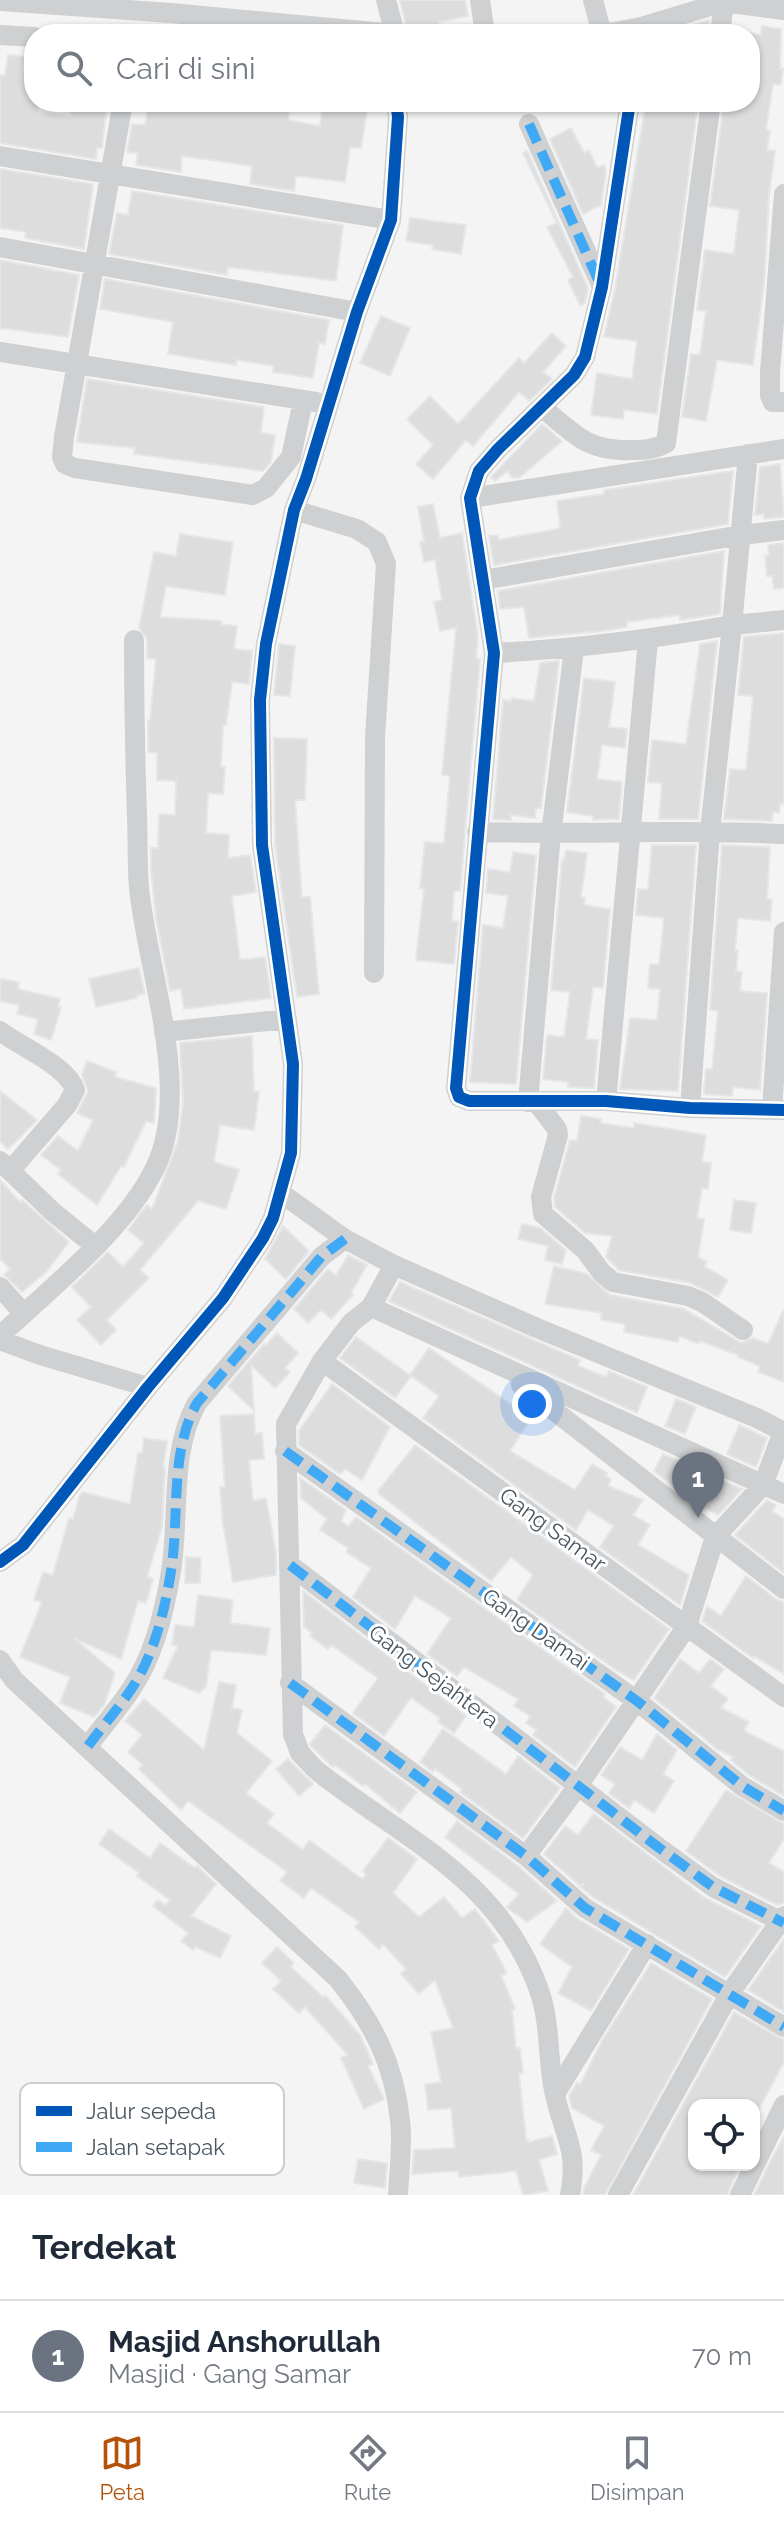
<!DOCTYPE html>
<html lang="id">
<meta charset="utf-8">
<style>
:root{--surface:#fff;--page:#f2f2f3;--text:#1f2937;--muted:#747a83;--line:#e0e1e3;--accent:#b45309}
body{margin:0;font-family:Raleway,sans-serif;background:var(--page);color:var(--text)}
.controls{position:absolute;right:24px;bottom:24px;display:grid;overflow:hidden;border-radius:16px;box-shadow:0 2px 6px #0004}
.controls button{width:72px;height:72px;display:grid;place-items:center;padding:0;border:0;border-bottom:2px solid var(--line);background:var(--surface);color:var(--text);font:40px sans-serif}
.you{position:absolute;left:532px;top:1404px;width:28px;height:28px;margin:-20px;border:6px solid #fff;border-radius:50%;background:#1a73e8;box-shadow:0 0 0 12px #1a73e833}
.badge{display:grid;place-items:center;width:52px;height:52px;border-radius:50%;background:var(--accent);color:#fff;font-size:26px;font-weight:700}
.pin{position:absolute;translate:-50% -66px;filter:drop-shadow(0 2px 4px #0008)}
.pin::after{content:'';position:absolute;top:42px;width:28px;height:24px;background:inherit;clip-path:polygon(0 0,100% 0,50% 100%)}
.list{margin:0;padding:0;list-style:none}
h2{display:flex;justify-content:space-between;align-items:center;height:104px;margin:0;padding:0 32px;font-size:34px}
h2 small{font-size:26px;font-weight:400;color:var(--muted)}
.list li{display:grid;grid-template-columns:52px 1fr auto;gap:24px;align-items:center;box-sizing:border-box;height:112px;padding:0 32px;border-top:2px solid var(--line)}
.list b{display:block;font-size:30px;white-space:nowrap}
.list p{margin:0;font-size:26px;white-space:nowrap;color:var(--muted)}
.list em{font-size:26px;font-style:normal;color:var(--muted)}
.icon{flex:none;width:44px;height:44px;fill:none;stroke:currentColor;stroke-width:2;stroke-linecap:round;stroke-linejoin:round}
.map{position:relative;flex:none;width:784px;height:2195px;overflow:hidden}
.search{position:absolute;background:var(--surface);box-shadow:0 2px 6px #0004;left:24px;right:24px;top:24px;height:88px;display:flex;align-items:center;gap:20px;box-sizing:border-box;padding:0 28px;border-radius:32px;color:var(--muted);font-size:30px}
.sheet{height:216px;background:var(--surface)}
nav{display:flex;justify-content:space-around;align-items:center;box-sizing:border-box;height:112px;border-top:2px solid var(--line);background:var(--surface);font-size:22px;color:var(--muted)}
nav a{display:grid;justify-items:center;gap:4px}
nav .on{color:var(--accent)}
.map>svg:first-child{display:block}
</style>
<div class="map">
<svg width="784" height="2195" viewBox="0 0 784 2195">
<rect width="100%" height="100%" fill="#f4f4f4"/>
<path fill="#ddddde" stroke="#e5e6e7" stroke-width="2" d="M400,0h65l3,16 -29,6 2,12h-33z
M709,20l-2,14h-44z
M762,26l19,3 -1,40h3l-2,16 -8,-1 -7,46 4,1 -3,19 8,1 -6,44 -5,90 -11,80 -36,-5 -11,61 -24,-4 9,-63 9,1 6,-44 -9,-1 8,-60 29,4 5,-44 -29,-4 14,-104h26v-69l11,2z
M8,55l17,2 -2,15 11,2v28h5l-1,10 32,4 2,-14h35l-5,46h-5l-1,11 -96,-16v-68l5,1z
M172,102h119l-3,18 32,6 3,-24 45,3 -7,43 -11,-1 -5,35 -49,-6 -2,15 -44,-7 2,-18 -70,-10 -1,16 -45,-7 2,-12 -11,-1 5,-28 13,1 4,-22 22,3z
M646,102h52l-41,312 -33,-4 -1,9 -32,-4 6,-42 35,6 5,-38 -33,-4 11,-48z
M571,128l13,25 5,-3 8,18 7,-3 2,6 -5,34 -18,9 -33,-75z
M527,151l61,137 -3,15 -5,2 -12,-25 5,-3 -26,-50 10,-4 -34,-70z
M0,169l93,15 -9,65 -59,-11 1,-6 -26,-4z
M132,191l211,34 -7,56 -108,-14 -1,8 -118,-21 8,-41 11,2z
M410,218l56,7 -5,29 -29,-5 1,-4 -27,-4z
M0,260l79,15 -11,62 -68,-9z
M105,279l224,41 -4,24 -6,-1 -6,35 -40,-6 1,-6 -37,-6 -1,5 -68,-11 5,-32 -73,-13z
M381,316l29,12 -20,48 -30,-13z
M552,333l14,13 -23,26 9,7 -23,22 -10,-9 -46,54 -7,-6 -33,39 -17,-15 17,-19 -26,-26 23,-23 28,28 61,-66 5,5z
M87,379l177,28 -3,26 14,2 -4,27 -8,9 -129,-17 1,-6 -58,-6z
M542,424l20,17 -42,36 -7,1 -6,-7 -12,10 -4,-4z
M780,464l4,53 -20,2v-5l-9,1 5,-48z
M733,471l-5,53 -234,41 -5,-29 9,-1v5l59,-11 3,-2 -3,-26 47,-7v-4z
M433,504l7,34 22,-5 16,104 -2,21 4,1 -20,232h-6l-2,30 6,1 -4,42 -38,-4 8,-72h-4l5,-46 19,1 6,-67 -8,-1 14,-147 -16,3 -6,-29 8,-2 -7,-40 -11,2 -4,-20 4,-1 -6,-34z
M180,534l53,8 -8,53 -59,-9 -6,31 61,4v3l16,2 -3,23 18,2 -3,33 -17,-2 -6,43h-3l-2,42h4l-2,27 -15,-1 -2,40 23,2 -1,23 22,-3 6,37 -24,4 8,64 25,-3 6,41 -87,11 -3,-20 -11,2 -14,-73 -5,-48v-22h7l1,-34 16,1 1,-34 -19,-1v-27l-9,-1v-32h2l6,-61 -9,-1v-19l-8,-11 15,-76 22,4z
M784,543v45l-10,1 -2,-13h-5l-2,-20h4l-1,-11z
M724,551l-4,63 -40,6v-5l-53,7v5l-24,4 -74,7 -5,-31 -24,2 -2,-18z
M784,633v171h-4l-1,9 -6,-1 -1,9 -48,-2 6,-50 16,1 3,-31 4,-43 -15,-1 6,-58z
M717,641l-19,178h-39l3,-36 -14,-1 4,-42 34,4 14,-100z
M279,644l16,2 -5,50 -16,-1z
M559,661l-18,147h-5l-1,10 -24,-3v5l-18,-1 10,-119 8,1 1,-3 22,3 6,-38z
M584,678l31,4 -6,45 18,2 -2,19 -23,-3 -5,34 25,3 -3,37 -26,1v-4l-26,-4z
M274,738l33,1 -2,61h-10l7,97h8l9,97 -22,3 -22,-153z
M652,845h44l-18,246 -58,-2 10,-71 27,2 3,-31 -12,-1 2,-24 9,1 5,-47 -28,-3 2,-26 10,1z
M722,845l48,2 -3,52 5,1 -2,21 -32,-3 -3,32h3l-2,21 6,1 -2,19 27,2 -7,97 -27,-3 -1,9 -28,-2 2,-25h6l6,-58 -8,-1z
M566,850l21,3 -6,44 4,1 -1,7 26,4 -7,79 -10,-1 -7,52 12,1 -4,48 -26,-1 1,-5 -26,-3 4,-44 17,2 6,-45 -19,-2 11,-131 2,1z
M513,852l23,3 -20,229 -46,-2 13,-157 20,3 5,-32 -22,-3 2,-24 22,3z
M139,968l6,26 -8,1v3l-41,9 -7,-28z
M0,979l19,3 -1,7 42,10 -2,8h3l-10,33 -17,-6 4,-15 -21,-5 2,-9 -19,-4z
M252,1036l2,55 5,1 -5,38 -34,-5 -6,37 25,8 -13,39 -28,-8 -58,69 9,8 -42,42 9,10 -15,15 -24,-25 14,-13 -19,-20 36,-35 15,15 21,-24 -16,-13 19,-25 5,4 26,-68 5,-38 -3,-60z
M87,1061l29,11 -1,5 41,11 -2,35 -8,-2 -22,46 -3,-1 -24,39 -39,-31 3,-4 -20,-15 17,-19 20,15 15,-31 -16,-7 11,-22 -6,-16z
M0,1091l37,29 -29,29 -8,-8z
M581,1116l20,3 -1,4 34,5v-5l72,12 -4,27 9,1 -3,26 -6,-1 -5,30 7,1 -6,38 9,5 -3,4 24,14 -10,17 -27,-14 -72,-13 -13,-13 6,-21 -27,-3 -30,-26 -1,-9 16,-58 7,1z
M0,1180l20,22 2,-2 47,42 -23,30 -24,20 -18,-17 6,-6 -10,-10z
M734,1200l22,3 -5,30 -21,-3z
M522,1224l18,4 26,22 -4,14 -17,-4 3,-14 -30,-7z
M283,1226l26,25 -23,28 -21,-20z
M348,1255l19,10 -16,28 2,2 -22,24 -10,-9 -13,13 -14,-14 34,-40 8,7z
M554,1266l33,8 23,21 74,14 57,34 12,-5 15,6 16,-35v73l-26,-10 2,-6 -22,-9v-2l-38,-14 -1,3 -20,-8 -1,6 -54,-10 1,-8 -24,-4 1,-7 -57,-9z
M400,1282l180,78 -2,6 28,11 3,-6 38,16 -10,26 -248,-112z
M277,1333l21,20 -13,15 5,4 -15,16 -24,-23 3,46 -26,-25 36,-42 2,1z
M356,1337l55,39 -16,22 -55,-40z
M429,1348l102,70 -21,33 65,39 17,-26 15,9 -1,3 5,3 -3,7 35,14 -10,15 17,10 -12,20 51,30 -9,30 -80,-58 14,-21 -26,-16 -12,20 -153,-112 16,-22 -29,-21z
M332,1384l58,43 -28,53 -17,-11 -5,5 -41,-29v-14z
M676,1399l20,8 -11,27 -20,-8z
M254,1414l1,20 7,-1 2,26 -15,1 4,41 13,-3 10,55v22l-43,7 -10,-58 -3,-37h5l-5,-71z
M739,1425l28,13 -11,29 -29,-13z
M144,1438l23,3 -4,26 2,1 -3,59 -15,50 6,2 -7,24 -8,-2 -17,58 -47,-21 41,35 -11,32 -10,12 -34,-14 10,-26 -50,-20 22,-55 -8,-2 9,-28 10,3 16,-57 4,1 7,-24 2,-3 48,12 8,-51h4z
M415,1445l254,184 -35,51 -15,-8 -102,-72 16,-25 -22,-18 -20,24 -112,-87 -1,-3z
M663,1454l79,35 -24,26 -27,-15 -37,-29z
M300,1478l46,32 -5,11 7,5 8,-9 249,177 -2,3 13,10 -41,60 -42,-32 4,-5 -11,-7 4,-7 -16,-10 4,-7 -54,-32 -7,9 -30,-22 24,-36 -36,-22 -20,33 -42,-32 18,-29 -25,-16 2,-4 -28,-18 7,-11 -26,-21z
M767,1500l9,5 -4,6 12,8v54l-49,-38z
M186,1557l15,1 -1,25h-15z
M746,1576l30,23 8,3v72l-30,-18 -1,2 -51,-37 5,-15 14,10z
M303,1591l163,125 -12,17 -16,-11 2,-4 -29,-20 -27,38 -31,-23 25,-35 -47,-33 -3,4 -18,-13 2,-3 -8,-6z
M198,1595l35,5 -3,23 40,5 -4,27 -55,-5 -5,36 -7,7 -36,-15 15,-32 -6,-1 3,-20 19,2z
M680,1659l19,14 11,-14 14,10 -13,17 17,13 -7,9 28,14 -5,9 40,20v45l-35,-21 -18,-15 2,-3 -16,-8 -63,-51z
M219,1682l17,3 -4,23 10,2 -5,23 35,28 -26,32 28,21 -7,9 36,27 6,-10 53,39 4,-4 -3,-4 25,-33 29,21 -24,34 26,24 25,-20 18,21 13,-9 24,32 -7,4 15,28 -6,3 14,33 -3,1 4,38h4l3,25 -4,1 7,65h2v3l24,-6 5,18 -18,6 9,31 -25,4 -7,-24 -57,6 -1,-6 -46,3 2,-24 41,-2 -4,-40 -23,2 -3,-26 16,-2 -10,-50 22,-4 -18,-48 -16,14 -18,-20 5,-5 -23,-25 -4,5 -24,-22 4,-5 -48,-34 -7,10 -24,-17 7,-9 -99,-71 -7,9 -42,-41 4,-4 -15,-13 14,-17 -17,-14 19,-22 60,51z
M325,1725l92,67 -17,21 -35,-29 -2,2 -28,-21 -2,2 -8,-7 -14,-14 -1,-2z
M443,1729l63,45 12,-18 42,32 -37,50 -63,-46 2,-3 -27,-20 -2,3 -13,-10z
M657,1734l20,16 -14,24 11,7 -20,32 -20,-13 -5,8 -20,-15 6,-9 -14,-9 19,-28 22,13z
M288,1759l25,25 -14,12 -23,-27z
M726,1790l58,34v15l-15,24 15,9v31l-7,2 -57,-29 -34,-25z
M594,1814l111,84 56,28 -36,51 -132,-80 -12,-10 3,-4 -4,3 -36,-32 21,-28 13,9z
M457,1821l61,45 39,35 -30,21 -18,-13 -2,-2 12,-13 -74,-57z
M109,1829l41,29 10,-15 35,25 2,-2 19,18 -25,32 40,20 -11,22 -24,-11 -3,3 -12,-9 7,-8 -35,-27 4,-6 9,5 4,-5 -33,-24 2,-3 -40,-29z
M566,1908l12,11 51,30 -38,62 -33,-18 14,-26 -32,-23z
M784,1939v73l-36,-22z
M277,1947l17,16 -3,4 32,30 2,-2 35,40 13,29 -5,2 16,33 -20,10 -23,-51 7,-3 -43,-48 -6,6 -26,-24 8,-8 -19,-18z
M651,1963l61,36 -107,196h-22l1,-7 17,-33 -10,-5 13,-24 -32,-18 -3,-12 8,-13 3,2 22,-44z
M734,2012l50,28v22l-25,47 -5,-4h-60v60h46l-13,30h-94z
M784,2137v58h-30l17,-35z
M358,2159l29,4 -2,25 -31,-5z"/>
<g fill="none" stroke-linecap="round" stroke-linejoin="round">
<path stroke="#ced0d2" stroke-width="20" d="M386,0l9,34
M480,0l5,34
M593,0l9,34
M0,1l171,12 224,21
M603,34l38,-7 83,-25 60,8
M720,34l4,-32
M0,35l34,2
M123,102l-59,335 -2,20 3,7 10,4 178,27 13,-7 25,-31 12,-56
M630,102l-28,185 -17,70 -11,18 -76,74 -19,22 -9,27 24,155 -38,435 3,9 10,4h137l84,7 94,2
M529,124l73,163
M0,156l391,64
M784,194l-14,178v23l3,7h11
M0,247l357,65
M0,352l316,50
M543,408c30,25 45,44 87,42 13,0 24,0 36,-7l45,-341
M748,454l-16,171 52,-5
M470,498l314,-49
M294,510l63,19 20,13 9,22 -11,173 -1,236
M483,580l258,-45 43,-5
M494,653c81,-4 159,-14 238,-28l-22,206 -20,277
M477,832c102,3 205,-3 307,2
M0,1031c19,15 68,35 75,59l-8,15 -57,66
M164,1032l123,-13
M606,1101l42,-461
M528,1102l23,-268 23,-185
M537,1103l20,26 1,6 -17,62 2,17 42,36 17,23 11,9 75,14 14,6 41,28
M772,1109l12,-177
M0,1161l53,51 42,34
M281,1193l64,46 49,26 143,63 220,90 27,14
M394,1265l-23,42 -20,16 -29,38 -36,63 7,310 7,19 16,17c87,69 185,108 224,223 11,33 7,68 15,102 9,41 24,55 15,100
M0,1287l24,27
M371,1307l413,187
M0,1336c49,-47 125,-106 155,-168 38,-77 -8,-198 -16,-280 -2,-24 -1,-48 -2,-72 -2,-59 -3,-117 -3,-176
M0,1340l40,15 108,32
M322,1361l462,336
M521,1385l263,204
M285,1451l352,250 105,85 42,25
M0,1562l23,-17 125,-158 75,-89 40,-60 10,-20 18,-65 2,-89 -31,-219 -2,-145 6,-56 28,-134 12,-31 51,-167 34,-92 7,-103 -2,-15
M290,1565l368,282 55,40 71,36
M0,1660l14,20 324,299c35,44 56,84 62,141 3,24 -1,51 -2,75
M290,1683l236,173 59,52 199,119
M88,1746c14,-19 31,-38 44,-58 22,-33 33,-78 39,-117 9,-55 -2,-118 26,-168l125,-147 23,-17
M526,1856l52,-70 109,-160 28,-89 48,-52 20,-53
M555,2094l92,-150
M618,2195l112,-202 54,-77
M740,2195l44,-90"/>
<path stroke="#3fa9f5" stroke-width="10" stroke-dasharray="20 10" stroke-linecap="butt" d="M529,124l71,160
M285,1451l352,250 105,85 42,25
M290,1565l368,282 55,40 71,36
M290,1683l236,173 59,52 199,119
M88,1746c14,-19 31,-38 44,-58 22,-33 33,-78 39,-117 9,-55 -2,-118 26,-168l125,-147 23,-17"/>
<defs>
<path id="cycleway" d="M630,102l-28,185 -17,70 -11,18 -76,74 -19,22 -9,27 24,155 -38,435 3,9 10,4h137l84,7 94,2
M0,1562l23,-17 125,-158 75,-89 40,-60 10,-20 18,-65 2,-89 -31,-219 -2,-145 6,-56 28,-134 12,-31 51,-167 34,-92 7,-103 -2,-15"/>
</defs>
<use href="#cycleway" stroke="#fff" stroke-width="17"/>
<use href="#cycleway" stroke="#0057b8" stroke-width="12"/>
</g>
<g text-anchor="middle" stroke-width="6" stroke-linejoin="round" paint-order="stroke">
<g font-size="22" fill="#4a5661" stroke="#fff">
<text transform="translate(553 1529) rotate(36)" y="8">Gang Samar</text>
<text transform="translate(536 1629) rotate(35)" y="8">Gang Damai</text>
<text transform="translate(434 1676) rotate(37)" y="8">Gang Sejahtera</text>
</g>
</g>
<rect x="20" y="2083" width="264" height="92" rx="12" fill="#fff" stroke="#c9ccd0" stroke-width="2"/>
<rect x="36" y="2106" width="36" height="10" fill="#0057b8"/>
<rect x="36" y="2142" width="36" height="10" fill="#3fa9f5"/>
<g font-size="22" fill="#4a5661">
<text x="86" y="2119">Jalur sepeda</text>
<text x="86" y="2155">Jalan setapak</text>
</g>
</svg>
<div class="controls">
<button><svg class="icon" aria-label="locate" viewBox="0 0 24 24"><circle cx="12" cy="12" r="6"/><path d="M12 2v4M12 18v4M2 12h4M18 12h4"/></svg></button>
</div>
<div class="you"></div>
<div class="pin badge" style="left:698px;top:1518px;background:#6b7280">1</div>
<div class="search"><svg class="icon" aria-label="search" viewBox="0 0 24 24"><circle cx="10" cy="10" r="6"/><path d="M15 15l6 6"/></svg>Cari di sini</div>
</div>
<section class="sheet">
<h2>Terdekat<small></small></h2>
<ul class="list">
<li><span class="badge" style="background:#6b7280">1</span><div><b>Masjid Anshorullah</b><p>Masjid · Gang Samar</p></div><em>70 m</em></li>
</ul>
</section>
<nav>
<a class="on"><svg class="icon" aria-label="map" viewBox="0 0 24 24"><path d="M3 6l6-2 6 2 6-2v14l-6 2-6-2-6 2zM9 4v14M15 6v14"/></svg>Peta</a>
<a><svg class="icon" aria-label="directions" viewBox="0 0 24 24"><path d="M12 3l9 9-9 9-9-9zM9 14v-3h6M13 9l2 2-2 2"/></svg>Rute</a>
<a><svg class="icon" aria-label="saved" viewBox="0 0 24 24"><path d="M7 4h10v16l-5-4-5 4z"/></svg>Disimpan</a>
</nav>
